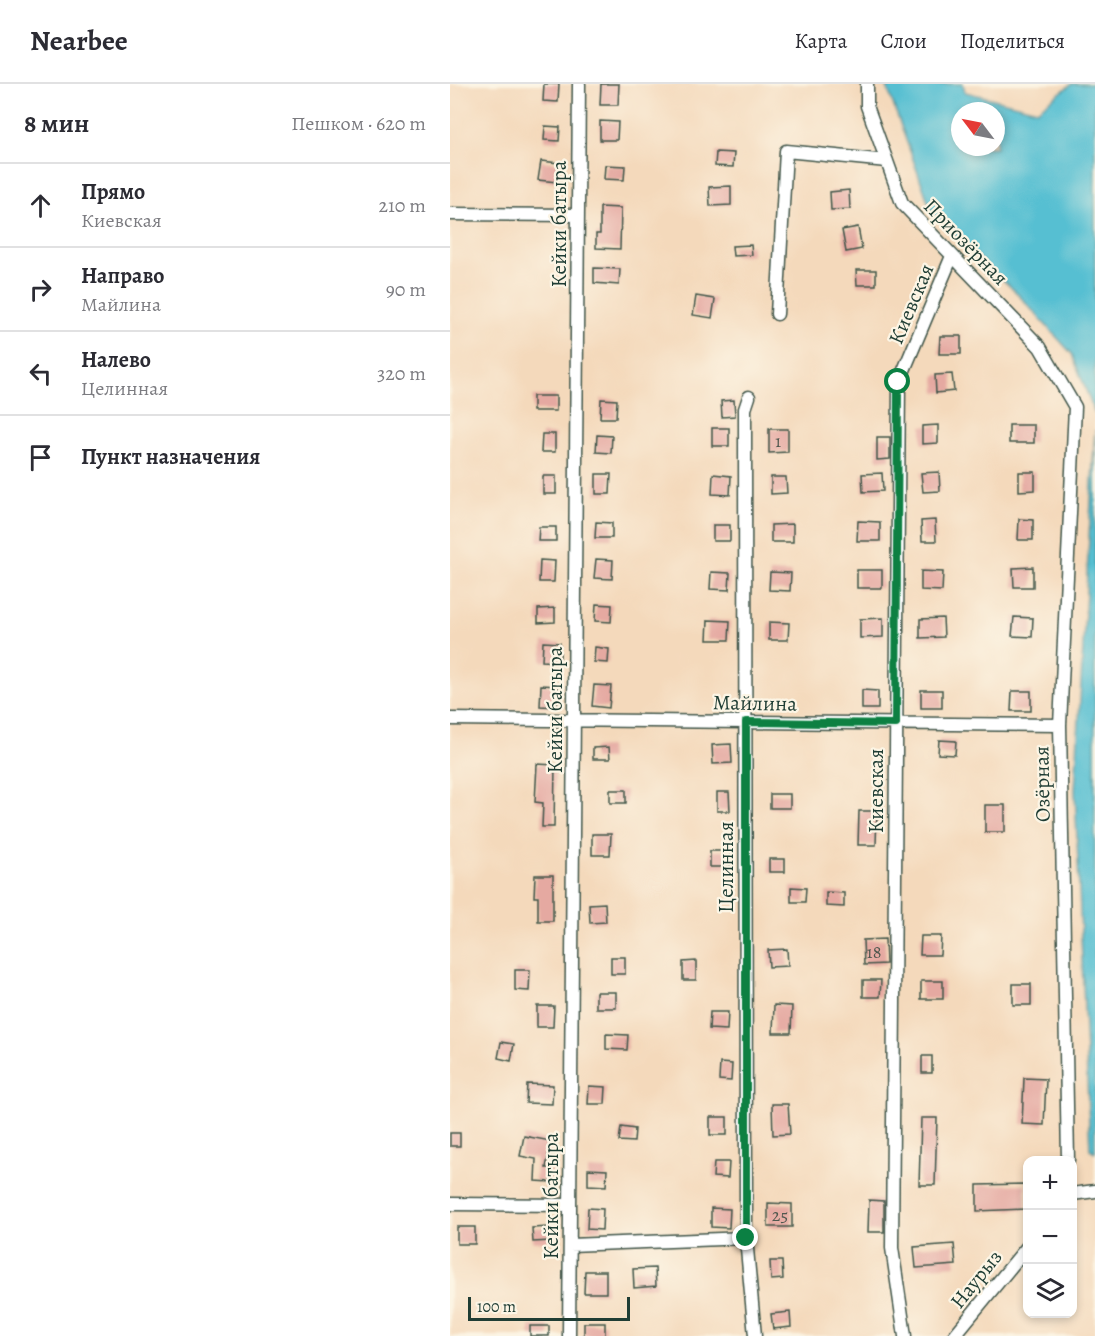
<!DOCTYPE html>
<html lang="ru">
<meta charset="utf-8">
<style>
:root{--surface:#fff;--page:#f2f2f3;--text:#2b2b33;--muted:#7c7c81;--line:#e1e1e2}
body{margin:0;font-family:Alegreya,serif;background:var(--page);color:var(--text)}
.controls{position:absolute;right:18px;bottom:18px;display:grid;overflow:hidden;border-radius:12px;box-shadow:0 3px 9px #0003}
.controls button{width:54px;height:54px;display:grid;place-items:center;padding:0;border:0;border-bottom:2px solid var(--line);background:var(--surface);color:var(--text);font:30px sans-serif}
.compass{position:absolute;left:501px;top:18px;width:54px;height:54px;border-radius:50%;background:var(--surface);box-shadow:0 3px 9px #0003;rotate:302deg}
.scale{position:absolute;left:18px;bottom:15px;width:162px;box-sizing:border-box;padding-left:6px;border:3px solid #1f3d34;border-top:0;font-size:16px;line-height:21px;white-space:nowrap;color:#1f3d34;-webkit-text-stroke:4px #fcf5e5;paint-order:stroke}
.stop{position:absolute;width:18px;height:18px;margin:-14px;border:4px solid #0b8043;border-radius:50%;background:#fff}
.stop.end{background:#0b8043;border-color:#fff;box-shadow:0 2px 6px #0008}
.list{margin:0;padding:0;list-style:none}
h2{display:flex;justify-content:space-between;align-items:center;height:78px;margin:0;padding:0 24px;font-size:26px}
h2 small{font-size:20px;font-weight:400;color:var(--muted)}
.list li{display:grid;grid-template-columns:39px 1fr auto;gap:18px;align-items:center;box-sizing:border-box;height:84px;padding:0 24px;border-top:2px solid var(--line)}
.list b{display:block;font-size:22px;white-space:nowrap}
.list p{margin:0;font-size:20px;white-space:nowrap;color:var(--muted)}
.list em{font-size:20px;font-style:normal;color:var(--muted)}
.icon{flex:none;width:33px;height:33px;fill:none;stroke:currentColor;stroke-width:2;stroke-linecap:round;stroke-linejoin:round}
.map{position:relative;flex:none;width:645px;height:1252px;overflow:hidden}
header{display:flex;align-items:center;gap:36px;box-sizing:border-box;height:84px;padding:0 30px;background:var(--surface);border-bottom:2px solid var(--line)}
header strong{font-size:28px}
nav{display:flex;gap:33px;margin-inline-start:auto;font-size:21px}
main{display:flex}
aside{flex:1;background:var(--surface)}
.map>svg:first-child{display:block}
</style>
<header>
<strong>Nearbee</strong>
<nav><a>Карта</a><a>Слои</a><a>Поделиться</a></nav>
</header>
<main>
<aside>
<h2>8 мин<small>Пешком · 620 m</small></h2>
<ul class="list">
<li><svg class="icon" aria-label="ahead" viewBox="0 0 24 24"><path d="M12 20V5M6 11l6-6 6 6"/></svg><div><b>Прямо</b><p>Киевская</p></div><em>210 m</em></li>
<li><svg class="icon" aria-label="right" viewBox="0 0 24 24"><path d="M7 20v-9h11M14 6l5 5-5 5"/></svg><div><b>Направо</b><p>Майлина</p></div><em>90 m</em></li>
<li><svg class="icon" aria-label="left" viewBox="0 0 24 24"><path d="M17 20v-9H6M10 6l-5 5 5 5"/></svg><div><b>Налево</b><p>Целинная</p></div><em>320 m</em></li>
<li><svg class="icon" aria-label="arrive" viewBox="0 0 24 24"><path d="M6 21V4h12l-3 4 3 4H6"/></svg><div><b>Пункт назначения</b></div></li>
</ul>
</aside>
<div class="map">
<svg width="645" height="1252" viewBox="0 0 645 1252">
<rect width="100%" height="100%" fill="#fcf5e5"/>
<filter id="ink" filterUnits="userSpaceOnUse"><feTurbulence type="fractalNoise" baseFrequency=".0167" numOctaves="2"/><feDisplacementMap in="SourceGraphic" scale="12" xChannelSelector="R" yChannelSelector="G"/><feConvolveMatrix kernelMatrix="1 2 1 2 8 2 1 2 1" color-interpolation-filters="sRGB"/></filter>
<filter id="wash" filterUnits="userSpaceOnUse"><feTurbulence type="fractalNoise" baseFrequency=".008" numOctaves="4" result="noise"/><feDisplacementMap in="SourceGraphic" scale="24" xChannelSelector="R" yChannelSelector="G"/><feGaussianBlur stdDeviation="1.35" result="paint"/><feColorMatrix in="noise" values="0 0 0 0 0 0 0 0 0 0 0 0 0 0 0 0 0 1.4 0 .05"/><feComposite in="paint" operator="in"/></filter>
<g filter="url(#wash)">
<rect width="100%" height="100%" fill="#f4d9bb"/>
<path fill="#56bfd2" stroke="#3a7e83" stroke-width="1.5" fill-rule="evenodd" d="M436,0h77l2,8 72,18 35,-26h23v330l-23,-60 -58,-64 -81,-75zM510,27h36v36h-36z
M645,346v722l-5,-3 -15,-358z"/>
<g id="blocks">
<path fill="#e5a9a1" d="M94,0h15l-1,18 -15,-1z
M151,0h18l-1,21h-18z
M150,37l18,1 -1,18h-17z
M95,42l15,1 -1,14 -15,-1z
M266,68l18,1 -1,14 -18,-1z
M91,77l18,2 -2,19 -19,-2z
M155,81l20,1 -1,14 -20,-1z
M281,102v19l-21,1 -1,-19z
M399,106l1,19 -19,1 -1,-18z
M150,123l21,1 -1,41 -24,-1v-14h4z
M408,143l4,22 -16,3 -4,-22z
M301,161l1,10 -19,1 -1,-10z
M144,184l26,1 -1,16 -25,-2z
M406,186h20v15h-19z
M246,212l19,3 -3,19 -19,-3z
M490,252h21v18h-22z
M502,290l2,17 -18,2 -1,-18z
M83,312h23v15h-23z
M151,315l16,1 -1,18h-16z
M284,316l1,16 -13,1 -1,-16z
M488,341v18l-16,1v-18z
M559,341h25v18h-25z
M262,344h17v18h-17z
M319,345h19v23l-19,1z
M92,350h13v18h-14z
M147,351l15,1 -1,17 -15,-1z
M427,353h13v22l-13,1z
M489,388l1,19 -17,1 -2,-19z
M569,388h16v18l-16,1z
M432,389l1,18 -20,1 -1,-18z
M146,390h15l-1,20h-14z
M263,390l18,2 -1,19 -18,-1z
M93,392h13v18h-13z
M321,393h15l1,16 -16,1z
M569,435l14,1v20h-15z
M485,436l1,21h-14l-1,-20z
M408,437l22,1v19h-23z
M146,438l16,1v15h-17z
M343,440v18h-22v-17z
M263,441h17v16h-17z
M89,443h17v14h-18z
M146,475l17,1 -1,19 -18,-1z
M90,476l15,1 -1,21h-15z
M583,483v20h-19l-1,-19z
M407,486h25v18h-25z
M471,487l22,1 -1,19 -21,-1z
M261,488l19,1 -1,17 -19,-1z
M320,488l21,1 -1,18 -21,-1z
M146,520l16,1 -1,17 -16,-1z
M105,524v14l-17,1v-14z
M564,533l19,1 -1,19 -20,-1z
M433,534v19l-23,1v-19z
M493,534l1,19 -24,1v-19z
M258,536l22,1 -1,19h-22z
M319,538l20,1 -1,17h-19z
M93,558l17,1v19l-18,-1z
M145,563l14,2 -1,14 -14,-1z
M91,601l17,1 -1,21 -17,-1z
M144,601l17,1 -2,22 -17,-2z
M412,606l16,1v18h-16z
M471,606h21v18h-21z
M562,607h19v20h-20z
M489,656l17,1 -1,14 -17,-1z
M281,660l1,19 -19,1 -1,-19z
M159,663l1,12h-17v-11z
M87,680l18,1 -1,62h-12l1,-24 -8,-1z
M160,706h16v13h-16z
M267,708h12l1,19h-13z
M320,710h20v14h-20z
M535,721h20v27h-20z
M409,727h18l-1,34h-18z
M142,750h19l-1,21h-18z
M260,767h20v16h-20z
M319,775h16v13h-16z
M85,791h18v46h-15v-24h-4z
M341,803l15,1 -1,14h-14z
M376,808l18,1v14l-18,-1z
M155,819l1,19 -16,1 -1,-19z
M471,852h20l-1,19h-20z
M435,855l1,25 -22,1 -1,-25z
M337,865l1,17 -19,1 -1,-17z
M161,873h14v17h-14z
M246,877v19h-13v-18z
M65,886h15l-1,21 -14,-1z
M413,896h18l-1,17h-17z
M471,897h22v18h-22z
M563,900h18v21h-18z
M146,908h20v16h-20z
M324,921l18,1 -1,27h-18z
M87,922h17l-1,21h-16z
M260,928h18l-1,18 -18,-1z
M156,950l22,1 -1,15 -21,-1z
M51,958l13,2 -3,17 -13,-3z
M472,972h10v17h-10z
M270,979l12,1 -1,17 -12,-1z
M574,994l22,1 -2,46 -22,-1z
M77,1000l26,1 -1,19 -26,-1z
M139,1002l17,1 -1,17h-17z
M322,1020h16l2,30 -17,1z
M260,1033h17v18h-17z
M471,1034h16l-2,67h-16z
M171,1043l14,2 -1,13 -15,-1z
M0,1049h10v13h-10z
M74,1052l27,5 -5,27h6l-1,14 -16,-1 1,-22 -16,-3z
M264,1078h15l-1,16 -15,-1z
M138,1085l19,1 -1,16 -18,-1z
M575,1100l1,25 -49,2v-26z
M419,1116l15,1v31h-16z
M318,1119l24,1v23h-24z
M138,1124l15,1 -1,21 -15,-1z
M261,1124l19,1 -1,19 -18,-1z
M7,1143h18v17h-18z
M100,1143l1,14 -18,1 -1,-14z
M504,1160l2,21 -40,3 -2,-21z
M320,1177h12l1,18 -12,1z
M205,1184l1,18 -22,2 -1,-19z
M135,1187h21v22h-22z
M340,1228l1,15 -18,2 -2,-15z
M134,1239h21v13h-21z
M80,1242h19v10h-19z"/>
</g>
</g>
<g filter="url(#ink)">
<use href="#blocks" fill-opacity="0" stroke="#3f5448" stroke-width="1.5"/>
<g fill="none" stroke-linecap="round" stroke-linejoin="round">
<defs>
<path id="minor" d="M417,0v22l35,97 138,144 35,60 -15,318 8,435
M0,130l128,1
M327,230l9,-163 101,10
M299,313l-4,12 1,829 9,98
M0,635l610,6
M622,1110l23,-3
M0,1120l120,1
M120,1161l176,-7
M119,1252l10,-1252
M455,1252l-13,-88 7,-866 53,-126
M504,1252l74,-90"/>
</defs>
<use href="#minor" stroke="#3f5448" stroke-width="15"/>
<use href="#minor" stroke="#fff" stroke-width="12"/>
</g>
</g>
<g fill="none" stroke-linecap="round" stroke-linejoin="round" filter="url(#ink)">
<path stroke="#0b8043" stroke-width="8" d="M296,1154v-516l150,2 2,-342"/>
</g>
<g text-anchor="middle" stroke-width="4.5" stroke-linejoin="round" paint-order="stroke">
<g font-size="18" fill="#50584f">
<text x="328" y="363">1</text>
<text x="424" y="874">18</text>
<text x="330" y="1137">25</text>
</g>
<g font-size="21" fill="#1f3d34" stroke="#fcf5e5">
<text transform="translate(109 140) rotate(-90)" y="7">Кейки батыра</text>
<text transform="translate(516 158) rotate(46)" y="7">Приозёрная</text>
<text transform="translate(461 220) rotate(-67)" y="7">Киевская</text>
<text transform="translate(305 619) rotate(1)" y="7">Майлина</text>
<text transform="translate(105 626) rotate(-90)" y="7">Кейки батыра</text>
<text transform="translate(592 700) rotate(-91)" y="7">Озёрная</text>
<text transform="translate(426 707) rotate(-90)" y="7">Киевская</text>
<text transform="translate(276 783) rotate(-90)" y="7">Целинная</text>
<text transform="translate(101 1112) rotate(-90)" y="7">Кейки батыра</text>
<text transform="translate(526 1195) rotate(-51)" y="7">Наурыз</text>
</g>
</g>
</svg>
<div class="controls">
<button>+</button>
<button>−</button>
<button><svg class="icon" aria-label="layers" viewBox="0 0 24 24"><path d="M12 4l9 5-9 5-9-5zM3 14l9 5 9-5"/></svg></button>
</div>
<svg class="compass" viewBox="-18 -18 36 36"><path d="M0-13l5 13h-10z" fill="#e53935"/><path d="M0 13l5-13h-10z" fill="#7c7c81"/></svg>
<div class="scale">100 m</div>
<div class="stop" style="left:448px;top:298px"></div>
<div class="stop end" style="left:296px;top:1154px"></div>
</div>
</main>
